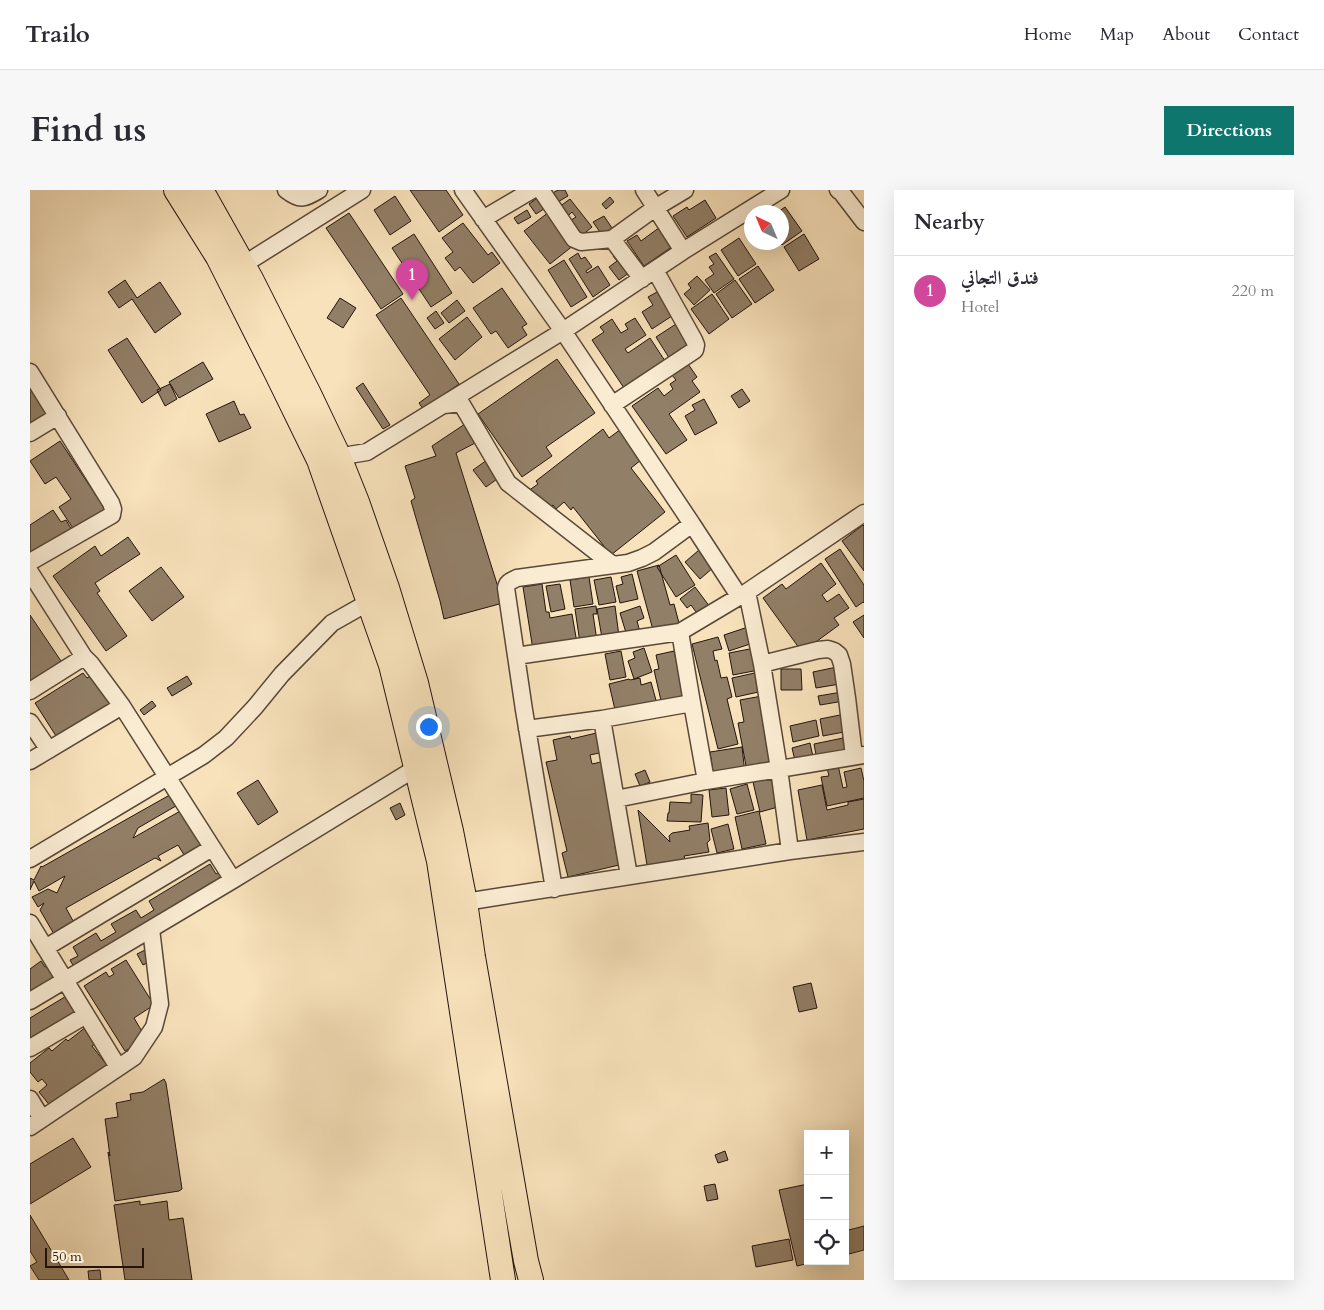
<!DOCTYPE html>
<meta charset="utf-8">
<style>
:root{--surface:#fff;--page:#f7f7f7;--text:#2b2b33;--muted:#7c7c81;--line:#e1e1e2;--accent:#0f766e}
body{margin:0;font-family:Cardo,Amiri,serif;background:var(--page);color:var(--text)}
.controls{position:absolute;right:15px;bottom:15px;display:grid;overflow:hidden;border-radius:0px;box-shadow:0 5px 20px #0002}
.controls button{width:45px;height:45px;display:grid;place-items:center;padding:0;border:0;border-bottom:1px solid var(--line);background:var(--surface);color:var(--text);font:25px sans-serif}
.compass{position:absolute;left:714px;top:15px;width:45px;height:45px;border-radius:50%;background:var(--surface);box-shadow:0 5px 20px #0002;rotate:316deg}
.scale{position:absolute;left:15px;bottom:12px;width:99px;box-sizing:border-box;padding-left:5px;border:2px solid #23140d;border-top:0;font-size:14px;line-height:18px;white-space:nowrap;color:#23140d;-webkit-text-stroke:4px #faecd3;paint-order:stroke}
.you{position:absolute;left:398px;top:536px;width:18px;height:18px;margin:-12px;border:4px solid #fff;border-radius:50%;background:#1a73e8;box-shadow:0 0 0 8px #1a73e833}
.badge{display:grid;place-items:center;width:32px;height:32px;border-radius:50%;background:var(--accent);color:#fff;font-size:16px;font-weight:700}
.pin{position:absolute;translate:-50% -41px;filter:drop-shadow(0 1px 2px #0008)}
.pin::after{content:'';position:absolute;top:26px;width:18px;height:15px;background:inherit;clip-path:polygon(0 0,100% 0,50% 100%)}
.list{margin:0;padding:0;list-style:none}
h2{display:flex;justify-content:space-between;align-items:center;height:65px;margin:0;padding:0 20px;font-size:21px}
h2 small{font-size:16px;font-weight:400;color:var(--muted)}
.list li{display:grid;grid-template-columns:32px 1fr auto;gap:15px;align-items:center;box-sizing:border-box;height:70px;padding:0 20px;border-top:1px solid var(--line)}
.list b{display:block;font-size:19px;white-space:nowrap}
.list p{margin:0;font-size:16px;white-space:nowrap;color:var(--muted)}
.list em{font-size:16px;font-style:normal;color:var(--muted)}
.icon{flex:none;width:28px;height:28px;fill:none;stroke:currentColor;stroke-width:2;stroke-linecap:round;stroke-linejoin:round}
.map{position:relative;flex:none;width:834px;height:1090px;overflow:hidden;border-radius:0px}
header{display:flex;align-items:center;gap:30px;box-sizing:border-box;height:70px;padding:0 25px;background:var(--surface);border-bottom:1px solid var(--line)}
header strong{font-size:24px}
nav{display:flex;gap:28px;margin-inline-start:auto;font-size:18px}
.intro{display:flex;align-items:center;justify-content:space-between;box-sizing:border-box;height:120px;padding:0 30px}
h1{margin:0;font-size:35px}
.button{padding:12px 22px;border-radius:0px;background:var(--accent);color:#fff;font-size:18px;font-weight:700}
main{display:flex;gap:30px;padding:0 30px}
aside{flex:1;background:var(--surface);border-radius:0px;box-shadow:0 5px 20px #0002}
.map>svg:first-child{display:block}
</style>
<header>
<strong>Trailo</strong>
<nav><a>Home</a><a>Map</a><a>About</a><a>Contact</a></nav>
</header>
<div class="intro"><h1>Find us</h1><a class="button">Directions</a></div>
<main>
<div class="map">
<svg width="834" height="1090" viewBox="0 0 834 1090">
<rect width="100%" height="100%" fill="#f8e2bb"/>
<filter id="stains"><feTurbulence type="fractalNoise" baseFrequency=".004" numOctaves="4"/><feColorMatrix values="0 0 0 0 .2 0 0 0 0 .09 0 0 0 0 .02 0 0 0 .5 -.17"/></filter>
<radialGradient id="worn" r=".72"><stop offset=".6" stop-color="#630" stop-opacity="0"/><stop offset="1" stop-color="#630" stop-opacity=".3"/></radialGradient>
<path fill="#927f67" stroke="#23140d" d="M380,0h36l17,25 -24,17z
M528,0h7l3,6 -12,7 -5,-9z
M365,6l16,25 -21,14 -16,-25z
M510,6l7,11 -11,7 -7,-10z
M580,7l4,5 -8,7 -4,-5z
M540,9l22,28 -12,10 -12,-15 8,-5 -4,-5 -5,5 -8,-10z
M675,10l11,18 -29,19 -14,-21 14,-9 2,3z
M755,17l17,24 -20,14 -2,-3h2v-30h-4z
M497,20l4,7 -13,7 -4,-6z
M519,22l25,33 -24,19 -26,-33z
M319,23l54,81 -22,15 -55,-81z
M574,26l10,15 -10,7 -11,-16z
M433,33l25,32 4,-3 8,11 -27,20 -13,-16 -5,4 -10,-13 8,-6 -11,-14z
M630,37l13,19 -29,20 -17,-25 10,-6 4,6z
M384,44l38,59 -21,14 -39,-59z
M774,44l15,25 -20,12 -15,-24z
M709,48l17,26 -18,12 -17,-26z
M589,62l14,18 -14,10 -10,-13 8,-6 -4,-5z
M548,63l3,6 4,-2 7,10 -6,4 1,2 11,-7 12,19 -17,12 -24,-38z
M686,63l18,26 -20,14 -9,-13 9,-6 -5,-7 5,-3 -5,-7z
M534,70l23,37 -16,10 -23,-37z
M728,76l16,24 -19,13 -16,-24z
M667,86l13,14 -16,15 -10,-11 7,-6 -3,-4z
M95,90l12,18 23,-16 21,32 -26,19 -23,-34 -13,9 -11,-16z
M705,90l17,24 -20,14 -16,-24z
M472,98l25,36 -5,3 5,8 -19,13 -12,-17 -5,3 -18,-26z
M627,102l15,24 -20,13 -10,-17 11,-7 -5,-8z
M682,104l17,25 -20,15 -18,-25z
M310,108l16,10 -13,20 -16,-10z
M371,108l58,86 -36,25 -4,-6 11,-8 -54,-80z
M427,110l8,11 -16,12 -8,-10z
M406,121l8,12 -9,6 -8,-11z
M437,127l15,20 -27,23 -16,-21z
M605,128l11,17 -21,14 3,4 22,-15 17,26 -41,27 -34,-51 12,-8 -4,-5 12,-8 9,14 7,-4 -3,-5z
M646,134l16,24 -21,13 -15,-24z
M97,148l34,52 -19,13 -34,-53z
M527,169l38,54 -49,34 6,9 -30,21 -44,-63z
M173,172l10,17 -34,19 -10,-16z
M658,174l9,13 -5,4 8,11 -31,22 18,26 -21,14 -34,-48 26,-18 6,8 9,-7 -3,-5 6,-4 -4,-5z
M0,193l21,36 -21,13z
M333,193l27,42 -7,4 -27,-41z
M140,194l7,15 -12,7 -8,-16z
M712,199l8,12 -11,7 -8,-12z
M674,209l13,24 -22,12 -10,-19 10,-6 -3,-5z
M204,211l6,14 4,-1 7,14 -32,14 -13,-28z
M435,234l12,18 -21,11 47,150 -59,16 -4,-18 -29,-100 4,-3 -10,-32 31,-10 -4,-10z
M573,239l6,9 12,-9 7,10 -2,2 15,19 -10,8 34,44 -54,43 -38,-48 -2,3 -7,-8 -8,7 -3,-4 -9,6 -16,-20 10,-7 -2,-3z
M30,251l47,71 -31,21 -17,-26 12,-8 -15,-22 -11,7 -15,-23z
M457,270l13,17 -14,10 -13,-17z
M23,320l8,12 5,-2 7,12 -43,27v-34z
M833,335l1,1v45l-22,-30z
M98,347l12,17 -45,29 5,8 -3,2 30,43 -21,15 -53,-75 42,-30 6,10z
M810,359l24,36v18l-1,-1 -7,5 -31,-48z
M669,360l15,17 -14,12 -15,-17z
M646,365l19,30 -19,12 -19,-30z
M791,373l15,21 -14,11 5,7 12,-8 10,14 -15,10 5,7 -37,27 -39,-54 19,-14 4,5z
M629,375l11,40 4,-1 5,19 -26,7 -16,-59z
M131,377l23,30 -32,24 -23,-30z
M602,384l6,25 -18,4 -4,-17 7,-2 -2,-7z
M559,387l4,27 -19,3 -4,-27z
M581,387l5,25 -17,3 -5,-25z
M512,394l4,28h3l1,6 22,-4 5,29 -44,7 -10,-63z
M530,394l5,25 -14,3 -5,-26z
M665,397l15,20 -11,9 -8,-11 -4,3 -7,-9z
M566,416l1,8h-4l4,27 -17,2 -5,-34z
M585,416l4,30 -17,2 -5,-29z
M610,416l4,12 -7,3 3,11 -13,4 -7,-23z
M0,425l31,46 -31,21z
M834,425v23l-11,-16z
M718,437l5,16 -24,8 -5,-16z
M688,447l4,12 -9,2 2,10 2,-1 4,18 6,-1 5,20 -5,2 11,45 -20,5 -26,-105z
M730,457l4,22 -31,6 -4,-22z
M614,458l8,24 -18,7 -6,-18 7,-3 -2,-6z
M591,461l5,26 -16,3 -5,-26z
M644,461l11,49 -23,5 -8,-35 5,-1 -3,-14z
M807,477l3,17 -24,4 -3,-16z
M751,479h20l1,21h-21z
M729,482l4,19 -27,6 -4,-19z
M53,483l4,5 8,-5 24,38 -56,36 -28,-44z
M157,486l5,8 -20,12 -5,-8z
M610,488l1,7 10,-3 6,22 -41,10 -7,-30 20,-5 1,1z
M812,502l2,9 -24,4 -2,-9z
M732,506l3,27 -2,1 3,17h4l5,25 -28,5 -9,-48 6,-1 -4,-22z
M122,511l4,5 -12,9 -4,-5z
M815,524l4,17 -26,5 -3,-17z
M786,530l3,16 -26,6 -3,-16z
M575,541l5,23 -10,2 -1,-3 -9,2 2,9 13,-3 19,84 -9,2 4,18 -51,12 -6,-24 5,-2 -21,-89 11,-2 -4,-20 17,-4 1,3z
M813,548l4,16 -30,6 -3,-16z
M780,553l4,18 -18,4 -4,-17z
M712,557l3,26 -31,5 -4,-26z
M808,575l5,23 4,-1 -3,-15 17,-4 3,13v17l-37,8 -6,-29 8,-1 -2,-8z
M615,580l5,12 -10,4 -5,-12z
M741,587l7,30 -18,5 -7,-30z
M228,590l20,32 -20,13 -21,-32z
M717,594l7,26 -17,4 -7,-25z
M792,595l5,25 21,-5v-3l16,-3v30l-57,11 -9,-50z
M696,598l3,27 -17,2 -3,-27z
M145,602l6,11 -43,25 -5,10 56,-32 24,43 -24,14 -11,-18 -20,11 3,5 -6,-3 -89,50 12,22 -20,11 -18,-31 4,-7 -6,4 -6,-10 16,-8 9,4 8,-17 -26,15 -5,-10 -4,9v-12l4,2 7,-14 1,1z
M661,604l12,1 -2,27 -34,-1 1,-8h1l1,-11 21,1z
M370,613l5,12 -9,5 -6,-12z
M608,620l32,32 -1,-6 3,-3 18,-3 -1,-4 19,-3 2,17 -3,3 2,9 -25,4 1,3 -38,6z
M729,621l7,33 -24,5 -7,-32z
M698,634l6,25 -17,4 -6,-24z
M180,674l6,10 8,-5 7,12 -153,93 -8,-14 8,-4 -5,-9 23,-14 5,8 15,-9 -5,-8 25,-14 5,8 13,-8 -5,-9z
M117,759l6,11 -10,5 -6,-11z
M96,770l28,45 -20,13 12,20 -21,13 -41,-65 22,-14 3,5 5,-3 -3,-5z
M11,771l4,6 4,-2 12,18 -31,20v-34z
M781,793l6,25 -18,4 -6,-25z
M38,805l15,24 -53,34v-35z
M56,837l12,15 -6,4 17,22 -54,44 -16,-20 8,-7 -5,-6 -4,3 -8,-10v-9l19,-15 3,3 14,-12 2,2z
M134,889l2,4 16,106 -3,2 -64,10 -7,-49 2,4 -5,-37 13,-2 -2,-14 15,-3 -1,-6 13,-2z
M43,948l18,29 -61,37v-40z
M695,961l3,9 -10,3 -3,-8z
M685,994l3,15 -11,2 -3,-15z
M778,994v77h9l-20,5 -18,-76z
M110,1011v4l27,-4 2,19 14,-2 9,62h-67l-11,-75z
M0,1025l39,65h-30l-9,-14 7,-4 -7,-11z
M834,1036v24l-19,5v-24z
M759,1049l4,21 -37,7 -4,-21z
M70,1080l1,10h-12l-1,-9z"/>
<g fill="none" stroke-linecap="round" stroke-linejoin="round">
<defs>
<path id="minor" d="M256,0c14,11 18,9 33,0
M433,0l100,141 129,193
M511,0l33,49 7,3 31,-3 30,40
M614,0l39,61
M808,0l3,2 23,30
M453,29l49,-29
M582,49l43,-31 30,-18
M213,75l119,-75
M0,182l81,131 2,6 -1,6 -82,47
M414,215l17,-2 47,80 105,82
M582,215l83,-55 1,-5 -2,-5 -39,-70
M0,243l28,-17
M301,268l36,-6 8,-5 188,-116 120,-80 98,-61
M0,382l54,85
M717,402l15,72 17,105 11,82
M650,442l67,-40 117,-79
M486,466l164,-24 12,71 -90,16 27,157
M732,474l56,-14 10,-1 6,2 5,4 3,9 5,34 7,58
M0,501l54,-34 7,7 31,42 111,174
M662,513l14,78
M0,532l19,28
M497,539l75,-10
M0,571l92,-55
M586,609l90,-18 158,-26
M0,669l174,-104 22,-17 29,-31 27,-33 50,-51 37,-21
M524,699l-30,-179 -18,-122c1,-6 5,-7 11,-10l111,-15 14,-5 12,-6 38,-28 47,72
M435,712l325,-51 74,-9
M0,733l88,144
M15,758l167,-100
M0,811l203,-121 183,-112
M0,858l56,-33
M0,909l12,20
M0,937l104,-70 20,-30 6,-23 -9,-75"/>
<path id="highway" d="M146,0l42,67 58,115 43,88 72,205 48,196 64,419
M171,0l50,89 58,115 30,63 18,45 30,86 29,95 35,148 14,71 8,55 53,304 5,19"/>
</defs>
<use href="#minor" stroke="#584838" stroke-width="19"/>
<use href="#highway" stroke="#23140d" stroke-width="26"/>
<use href="#minor" stroke="#faecd3" stroke-width="16"/>
<use href="#highway" stroke="#f8e2bb" stroke-width="24"/>
</g>
<rect width="100%" height="100%" filter="url(#stains)"/>
<rect width="100%" height="100%" fill="url(#worn)"/>
</svg>
<div class="controls">
<button>+</button>
<button>−</button>
<button><svg class="icon" aria-label="locate" viewBox="0 0 24 24"><circle cx="12" cy="12" r="6"/><path d="M12 2v4M12 18v4M2 12h4M18 12h4"/></svg></button>
</div>
<svg class="compass" viewBox="-18 -18 36 36"><path d="M0-13l5 13h-10z" fill="#e53935"/><path d="M0 13l5-13h-10z" fill="#7c7c81"/></svg>
<div class="scale">50 m</div>
<div class="you"></div>
<div class="pin badge" style="left:382px;top:110px;background:#d1479c">1</div>
</div>
<aside>
<h2>Nearby<small></small></h2>
<ul class="list">
<li><span class="badge" style="background:#d1479c">1</span><div><b>فندق التجاني</b><p>Hotel</p></div><em>220 m</em></li>
</ul>
</aside>
</main>
